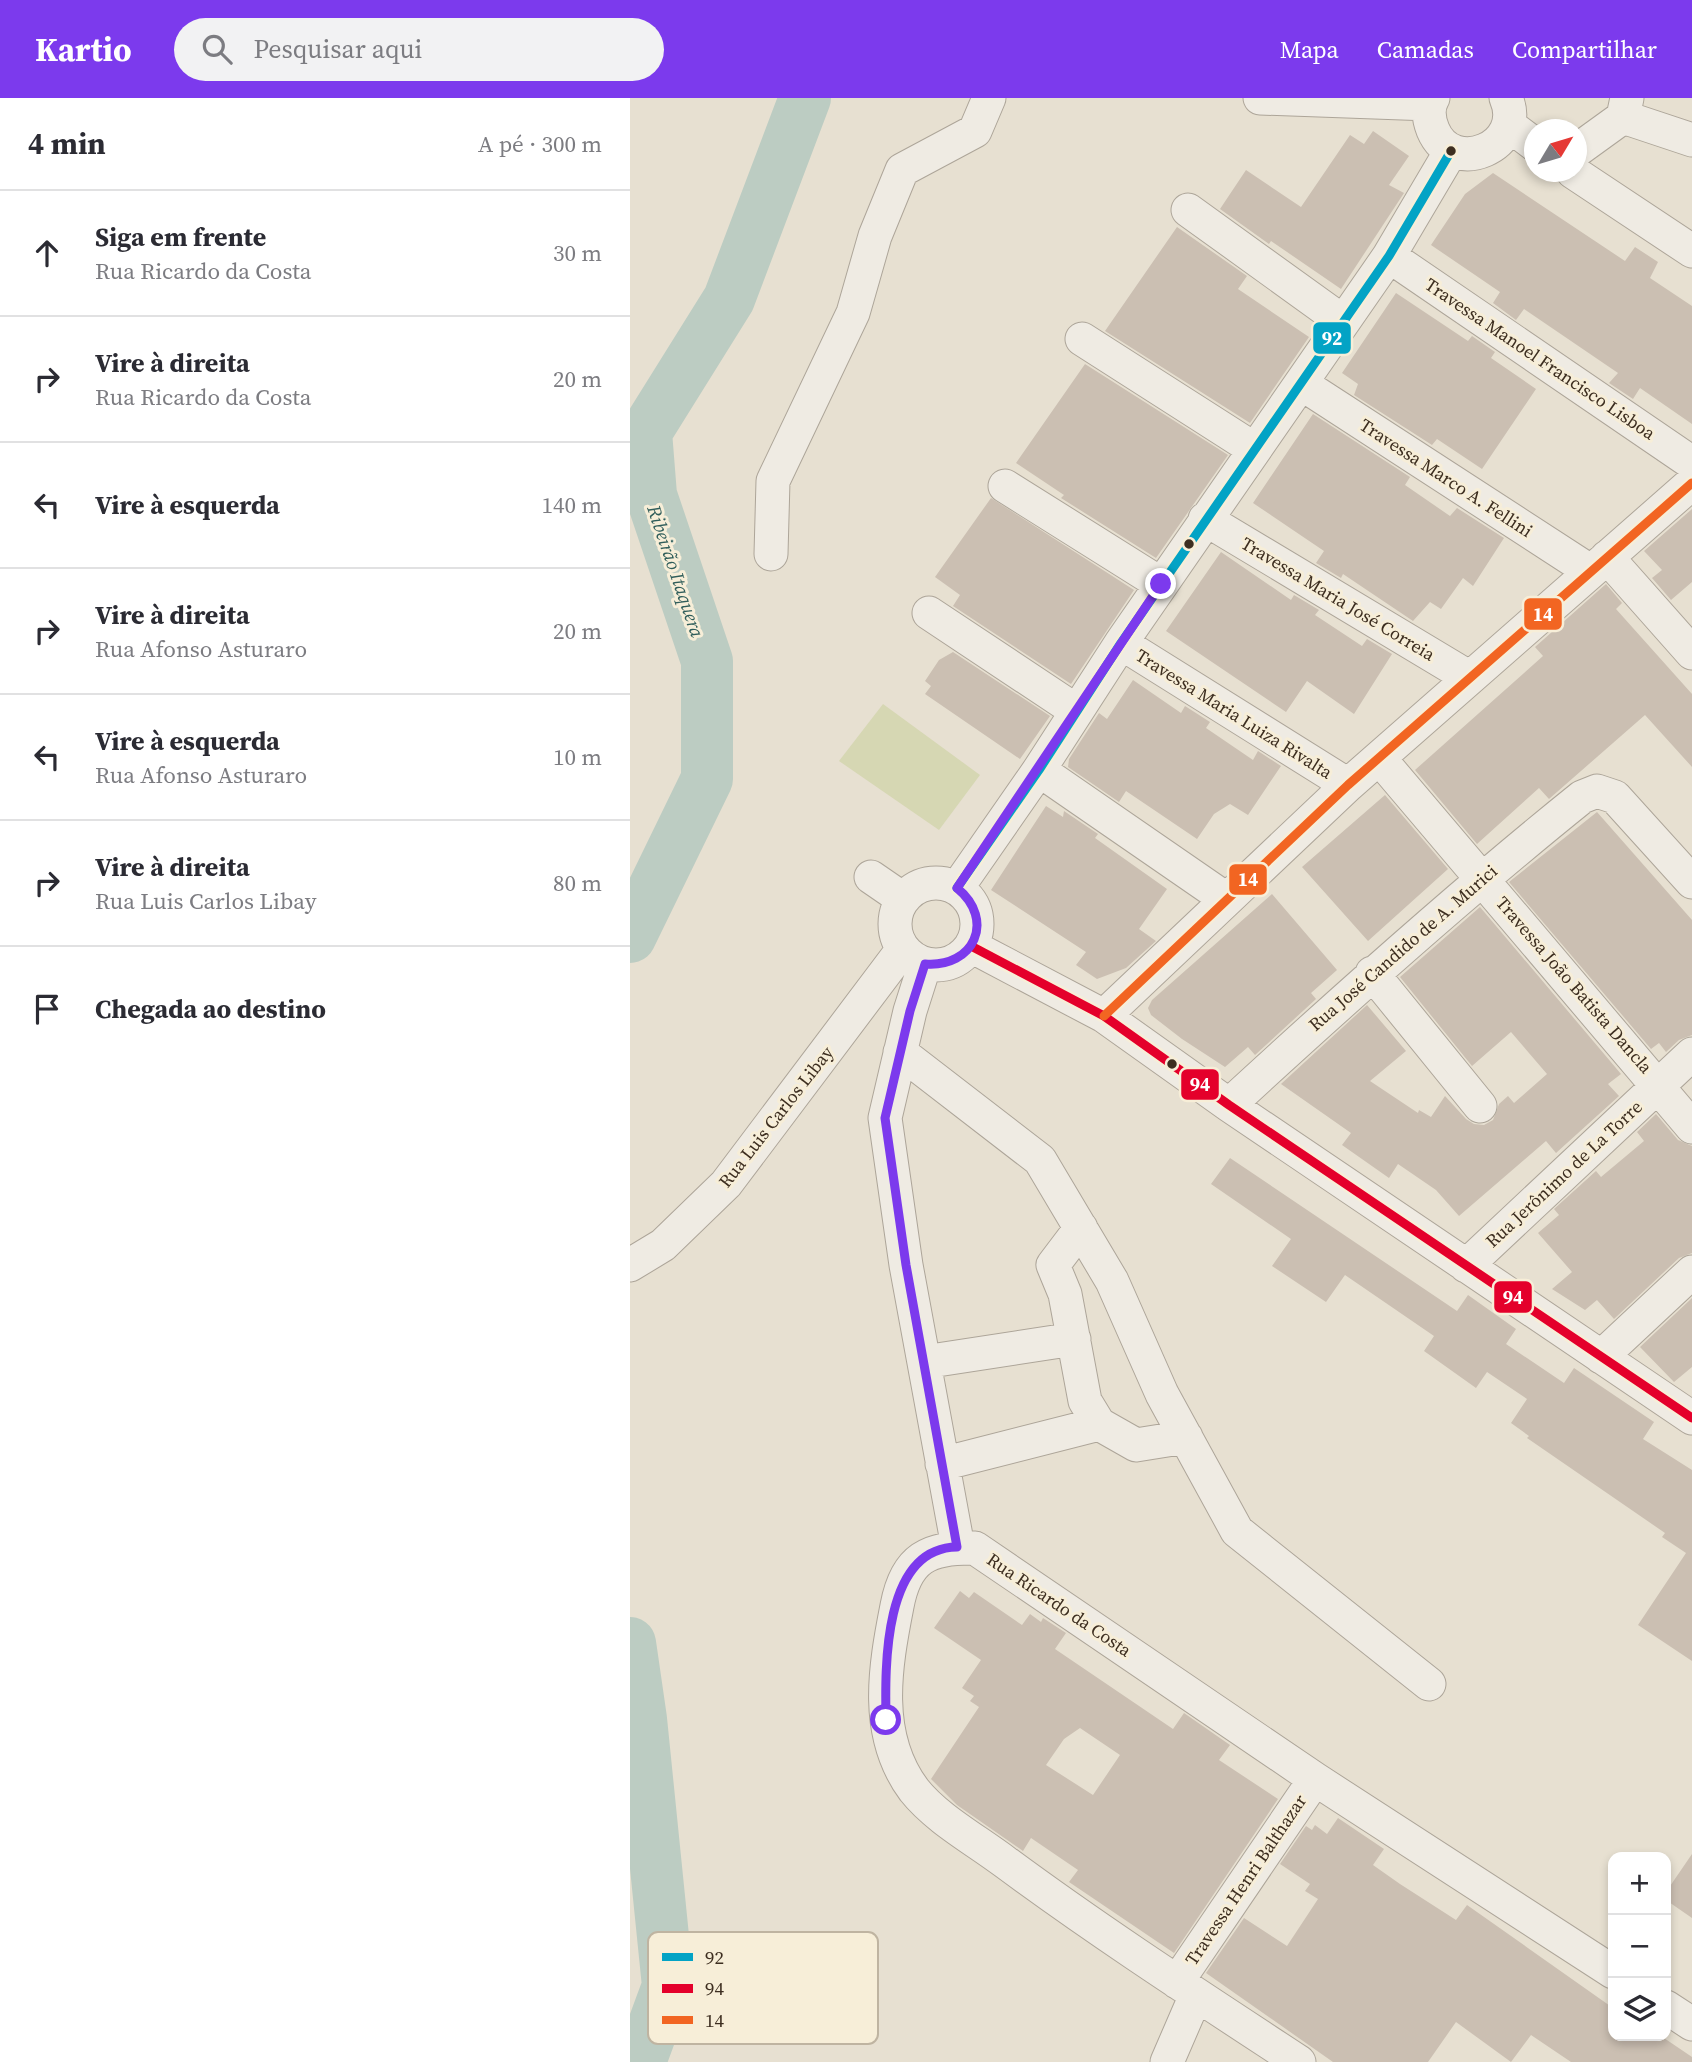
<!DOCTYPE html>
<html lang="pt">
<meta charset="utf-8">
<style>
:root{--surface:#fff;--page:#f2f2f3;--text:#2b2b33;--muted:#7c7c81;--line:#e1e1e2;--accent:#7c3aed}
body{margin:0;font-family:"Source Serif 4",serif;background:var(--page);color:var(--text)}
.controls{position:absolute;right:21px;bottom:21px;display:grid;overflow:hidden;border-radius:14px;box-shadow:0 4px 10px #0003}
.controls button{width:63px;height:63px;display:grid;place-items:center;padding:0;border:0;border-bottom:2px solid var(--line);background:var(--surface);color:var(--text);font:35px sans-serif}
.compass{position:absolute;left:894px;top:21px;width:63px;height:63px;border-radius:50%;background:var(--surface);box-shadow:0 4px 10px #0003;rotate:52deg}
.stop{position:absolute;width:21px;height:21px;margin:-16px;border:5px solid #7c3aed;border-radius:50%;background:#fff}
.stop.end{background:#7c3aed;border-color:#fff;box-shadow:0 2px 7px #0008}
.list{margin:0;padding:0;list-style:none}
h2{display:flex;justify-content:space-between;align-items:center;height:91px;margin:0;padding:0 28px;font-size:30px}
h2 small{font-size:23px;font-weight:400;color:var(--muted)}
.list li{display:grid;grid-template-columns:46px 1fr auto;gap:21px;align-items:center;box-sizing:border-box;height:126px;padding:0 28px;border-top:2px solid var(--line)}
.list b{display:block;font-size:26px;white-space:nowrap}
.list p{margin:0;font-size:23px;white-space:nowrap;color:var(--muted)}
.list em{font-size:23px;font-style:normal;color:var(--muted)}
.icon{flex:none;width:38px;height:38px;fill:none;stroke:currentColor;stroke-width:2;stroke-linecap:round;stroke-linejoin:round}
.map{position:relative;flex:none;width:1062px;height:1964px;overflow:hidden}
header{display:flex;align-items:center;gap:42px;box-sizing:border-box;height:98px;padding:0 35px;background:var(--accent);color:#fff}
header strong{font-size:33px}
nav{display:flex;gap:38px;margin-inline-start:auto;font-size:24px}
.search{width:490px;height:63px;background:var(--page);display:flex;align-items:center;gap:18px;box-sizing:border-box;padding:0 24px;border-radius:38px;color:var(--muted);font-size:26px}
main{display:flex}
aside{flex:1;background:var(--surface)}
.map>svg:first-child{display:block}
</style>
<header>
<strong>Kartio</strong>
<div class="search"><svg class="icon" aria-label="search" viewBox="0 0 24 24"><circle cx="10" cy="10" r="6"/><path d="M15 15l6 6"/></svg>Pesquisar aqui</div>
<nav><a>Mapa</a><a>Camadas</a><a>Compartilhar</a></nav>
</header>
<main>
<aside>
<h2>4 min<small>A pé · 300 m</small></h2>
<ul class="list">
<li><svg class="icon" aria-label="ahead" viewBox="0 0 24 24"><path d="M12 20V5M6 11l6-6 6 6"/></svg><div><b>Siga em frente</b><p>Rua Ricardo da Costa</p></div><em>30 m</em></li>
<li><svg class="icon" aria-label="right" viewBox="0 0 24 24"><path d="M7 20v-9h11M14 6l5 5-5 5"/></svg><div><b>Vire à direita</b><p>Rua Ricardo da Costa</p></div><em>20 m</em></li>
<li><svg class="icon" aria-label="left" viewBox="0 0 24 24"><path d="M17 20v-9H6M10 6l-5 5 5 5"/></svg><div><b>Vire à esquerda</b></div><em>140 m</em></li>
<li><svg class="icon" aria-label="right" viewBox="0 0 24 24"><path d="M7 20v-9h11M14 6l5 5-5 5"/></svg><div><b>Vire à direita</b><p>Rua Afonso Asturaro</p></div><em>20 m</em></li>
<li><svg class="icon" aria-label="left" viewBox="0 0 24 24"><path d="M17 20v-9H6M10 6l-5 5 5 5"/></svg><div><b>Vire à esquerda</b><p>Rua Afonso Asturaro</p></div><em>10 m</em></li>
<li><svg class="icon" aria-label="right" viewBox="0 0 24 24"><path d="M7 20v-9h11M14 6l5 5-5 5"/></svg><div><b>Vire à direita</b><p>Rua Luis Carlos Libay</p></div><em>80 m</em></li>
<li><svg class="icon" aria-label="arrive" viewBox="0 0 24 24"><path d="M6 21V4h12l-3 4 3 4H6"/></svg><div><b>Chegada ao destino</b></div></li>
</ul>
</aside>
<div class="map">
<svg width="1062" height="1964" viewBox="0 0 1062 1964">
<rect width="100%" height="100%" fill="#e7e0d1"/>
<path fill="#d6d7b3" d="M253,606l97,71 -41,55 -100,-69z"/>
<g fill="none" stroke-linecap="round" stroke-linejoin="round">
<path stroke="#bcccc2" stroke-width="52" d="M0,839l77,-158v-118l-56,-166 -5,-63 83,-133 76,-201
M0,1545l11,76 27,267 -28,76"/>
</g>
<path fill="#cbbfb2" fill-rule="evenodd" d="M743,33l36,25 -20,29 15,8 -63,96 -70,-48 -2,3 -49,-35 26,-39 55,37 49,-72 14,9z
M863,75l132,88 10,-14 23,15 -8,16 42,28v118l-52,-36 -7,11 -24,-16 9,-10 -94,-64 -8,11 -23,-17 7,-11 -69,-47 34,-51z
M547,129l70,49 -9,13 71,48 -59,86 -145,-92z
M766,195l72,48 4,-5 23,16 -4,6 45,31 -54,80 -45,-30 -5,6 -78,-50 4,-11 -16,-11z
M455,266l143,91 -72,103 -95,-60 3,-3 -48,-32z
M683,316l97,63 -5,8 45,31 7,-8 47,30 -31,48 -10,-8 -22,31 -11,-7 -17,19 -70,-47 -2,4 -25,-15 8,-12 -71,-48z
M361,400l143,92 -63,94 -118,-78 7,-11 -25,-18z
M1062,411v73l-21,18 -19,-22 10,-8 -18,-19z
M591,454l70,48 3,-5 25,15 -4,5 47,31 5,-7 25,15 -38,60 -47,-33 -21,31 -120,-81z
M976,486l16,19 -6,6 76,85v73l-47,-52 -96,84 -10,-11 -62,56 -62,-74 128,-114 -8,-9z
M323,554l97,64 -30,43 -95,-65 6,-8 -6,-5 14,-21z
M503,582l48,33 4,-7 25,16 -4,6 47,32 5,-9 23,15 -33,49 -18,-11 -16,10 -17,25 -71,-48 -7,11 -51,-35 1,-8 30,-46 8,6z
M755,697l63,74 -80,72 -66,-74z
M416,708l17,11 1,-6 34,23 -3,4 72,51 -28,40 17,12 -30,27 -29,11 -21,-14 10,-13 -95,-62z
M967,714l95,108v115l-13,5 -13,12 -7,-9 -8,6 -142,-167z
M642,796l65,76 -26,23 5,6 -61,56 -7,-8 -23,20 -43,-28 -31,-24 -3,-7 4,-8z
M850,809l141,167 -13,10 11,12 -63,57 -10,-12 -87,75 -23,-26 -38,-26 -9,14 -47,-33 9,-12 -70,-49 86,-79 39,46 -36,30 48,32 1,-3 12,7 14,-21 21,23 8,5 10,1 9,-5 6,-16 9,-8 6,7 33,-29 -36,-42 -39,34 -72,-89z
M1026,1016l22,26 14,6v107l-13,5 -65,61 -17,-19 -12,10 -33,-21 20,-17 -34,-39 21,-18 -5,-6 42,-38 5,6 43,-36 -7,-9z
M600,1060l227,153 11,-16 48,34 -10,15 58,39 10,-15 80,54 -11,17 49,31v191l-54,-36 48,-72 -24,-16 3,-4 -138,-95 2,-2 -18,-13 16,-24 -40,-27 -11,16 -52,-37 10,-15 -89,-61 -19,27 -54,-36 19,-27 -80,-55z
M1062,1200v69l-18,15 -34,-35z
M330,1493l9,7 5,-6 48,33 8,-11 11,8 2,-4 23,15 -11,16 118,80 11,-16 46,32 -11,15 59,39 -104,154 -105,-71 9,-12 -47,-32 -8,13 -66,-46 -26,-26 48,-72 -9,-6 4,-5 -12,-8 19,-28 -47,-32zM450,1630l40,27 -27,40 -47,-30 18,-26z
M708,1720l46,31 -11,16 27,19 56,36 11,-15 146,103v28h48l31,21v5h-121l-40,-27 -20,27 -55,-40 -28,40h-95l-127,-89 38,-55 43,28 31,-47 -13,-8 5,-7 -30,-20 26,-38 6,4 3,-5 12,9z
M1062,1756v64l-26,-18v-8z"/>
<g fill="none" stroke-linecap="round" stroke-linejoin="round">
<defs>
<path id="minor" d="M630,0l170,6
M803,0c-6,10 -4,22 0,32 20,48 94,16 73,-32
M993,19l69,23
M879,27l25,19
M946,53l47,-34 4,-19
M943,74l119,79
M558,112l154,111
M759,158l303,207
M452,241l172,110
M672,286l288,187
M375,388l156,98
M575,421l265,159
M141,456l2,-73 80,-168 22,-77 27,-66 73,-39 14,-33
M977,459l85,96
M299,515l146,97
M491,545l227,142
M750,661l312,368
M409,672l187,129
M241,779l32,22
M265 826a41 41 0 1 1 82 0a41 41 0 1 1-82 0Z
M327,790l82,-118 82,-127 268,-387 62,-105
M341,848l133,70 125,89 463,313
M295,866l-15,47 -25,107 21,147 52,282
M742,875l108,133
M474,918l244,-231 344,-302
M270,954l140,108 72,121 50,113 75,137 192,153
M599,1007c115,-106 231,-210 353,-308l15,-6 18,6 77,85
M451,1130l-28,37 12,29 20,107 14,23
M0,1167l33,-20 63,-61 177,-235
M836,1168l226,-212
M971,1259l91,-85
M294,1264l150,-23
M312,1366l157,-40 37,21 50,-8
M547,1884l138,-203
M1036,1909l26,17
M537,1964l29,-67
M669,1964c-99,-65 -198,-129 -294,-200 -29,-22 -68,-43 -91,-72 -41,-55 -29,-123 -17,-184 9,-48 31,-59 78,-58l340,231 298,193"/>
</defs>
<use href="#minor" stroke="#ada599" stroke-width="35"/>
<use href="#minor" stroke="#efebe3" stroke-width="33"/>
<defs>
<path id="bus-1" d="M327,790l82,-118 82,-127 268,-387 62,-105"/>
<path id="bus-2" d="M341,848l133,70 125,89 463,313"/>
<path id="bus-3" d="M474,918l244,-231 344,-302"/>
</defs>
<use href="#bus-1" stroke="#f7eed8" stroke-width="14"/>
<use href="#bus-2" stroke="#f7eed8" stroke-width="14"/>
<use href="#bus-3" stroke="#f7eed8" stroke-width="14"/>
<use href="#bus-1" stroke="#03a3c5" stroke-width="9"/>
<use href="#bus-2" stroke="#e4002b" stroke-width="9"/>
<use href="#bus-3" stroke="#f26522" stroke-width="9"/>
</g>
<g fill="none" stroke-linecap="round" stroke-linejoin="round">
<path stroke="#7c3aed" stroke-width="9" d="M256,1622c-1,-54 -3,-172 71,-173l-51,-282 -21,-147 25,-107 15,-47c49,4 71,-44 32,-76l204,-304"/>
</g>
<g fill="#3d2e20" stroke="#f7eed8" stroke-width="2.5">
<circle cx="821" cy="53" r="6"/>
<circle cx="559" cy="446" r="6"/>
<circle cx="542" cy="966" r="6"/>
</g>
<g text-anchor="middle" stroke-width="6" stroke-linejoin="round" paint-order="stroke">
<g font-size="18" fill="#3d2e20" stroke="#f7eed8">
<text transform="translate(910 261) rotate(34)" y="6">Travessa Manoel Francisco Lisboa</text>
<text transform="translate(816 380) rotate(33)" y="6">Travessa Marco A. Fellini</text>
<text transform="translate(708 501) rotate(31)" y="6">Travessa Maria José Correia</text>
<text transform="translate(604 616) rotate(32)" y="6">Travessa Maria Luiza Rivalta</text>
<text transform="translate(773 850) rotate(-41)" y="6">Rua José Candido de A. Murici</text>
<text transform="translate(944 887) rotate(49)" y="6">Travessa João Batista Dancla</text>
<text transform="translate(146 1019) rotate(-52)" y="6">Rua Luis Carlos Libay</text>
<text transform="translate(934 1076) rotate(-43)" y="6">Rua Jerônimo de La Torre</text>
<text transform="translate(429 1507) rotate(34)" y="6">Rua Ricardo da Costa</text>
<text transform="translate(616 1782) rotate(-56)" y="6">Travessa Henri Balthazar</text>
</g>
<g font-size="19" font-style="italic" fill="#2f5d5a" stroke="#f7eed8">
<text transform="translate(46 473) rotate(71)" y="7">Ribeirão Itaquera</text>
</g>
</g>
<rect x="18" y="1834" width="230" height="112" rx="10" fill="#f7eed8" stroke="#bfb4a1" stroke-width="2"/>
<rect x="32" y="1855" width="31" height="8" fill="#03a3c5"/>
<rect x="32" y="1886" width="31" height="9" fill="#e4002b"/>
<rect x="32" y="1918" width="31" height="8" fill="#f26522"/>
<g font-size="19" fill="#3d2e20">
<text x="75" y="1866">92</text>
<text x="75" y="1897">94</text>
<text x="75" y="1929">14</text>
</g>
<g stroke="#f7eed8" stroke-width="2.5">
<rect x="682" y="223" width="40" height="34" rx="7" fill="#03a3c5"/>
<rect x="893" y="499" width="40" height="34" rx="7" fill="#f26522"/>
<rect x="598" y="765" width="40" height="33" rx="7" fill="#f26522"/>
<rect x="550" y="970" width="40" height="33" rx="7" fill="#e4002b"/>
<rect x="863" y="1182" width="40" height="34" rx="7" fill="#e4002b"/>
</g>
<g font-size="19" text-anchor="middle" font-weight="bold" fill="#fff">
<text x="702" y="247">92</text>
<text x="913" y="523">14</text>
<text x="618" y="788">14</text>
<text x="570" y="993">94</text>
<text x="883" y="1206">94</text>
</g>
</svg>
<div class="controls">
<button>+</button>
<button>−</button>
<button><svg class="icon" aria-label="layers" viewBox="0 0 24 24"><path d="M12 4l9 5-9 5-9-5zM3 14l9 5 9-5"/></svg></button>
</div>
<svg class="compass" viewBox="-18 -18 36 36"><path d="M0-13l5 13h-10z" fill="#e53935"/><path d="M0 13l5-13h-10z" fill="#7c7c81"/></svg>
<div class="stop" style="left:256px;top:1622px"></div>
<div class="stop end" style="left:531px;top:486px"></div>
</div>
</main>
